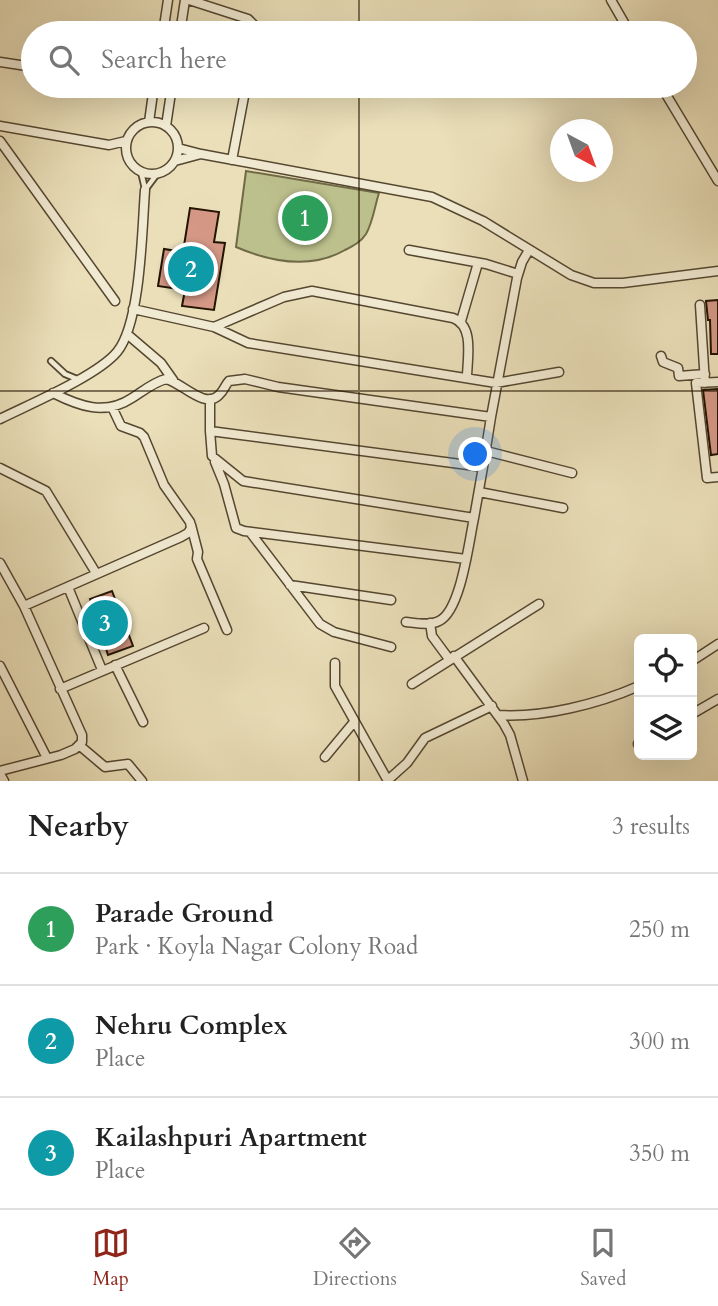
<!DOCTYPE html>
<meta charset="utf-8">
<style>
:root{--surface:#fff;--page:#f6f6f6;--text:#222;--muted:#767676;--line:#e0e0e0;--accent:#8f2418}
body{margin:0;font-family:Cardo,serif;background:var(--page);color:var(--text)}
.controls{position:absolute;right:21px;bottom:21px;display:grid;overflow:hidden;border-radius:10px;box-shadow:0 7px 28px #0002}
.controls button{width:63px;height:63px;display:grid;place-items:center;padding:0;border:0;border-bottom:2px solid var(--line);background:var(--surface);color:var(--text);font:35px sans-serif}
.compass{position:absolute;left:550px;top:119px;width:63px;height:63px;border-radius:50%;background:var(--surface);box-shadow:0 7px 28px #0002;rotate:139deg}
.you{position:absolute;left:476px;top:455px;width:24px;height:24px;margin:-18px;border:5px solid #fff;border-radius:50%;background:#1a73e8;box-shadow:0 0 0 10px #1a73e833}
.badge{display:grid;place-items:center;width:46px;height:46px;border-radius:50%;background:var(--accent);color:#fff;font-size:23px;font-weight:700}
.pin{position:absolute;translate:-50% -50%;border:4px solid #fff;box-shadow:0 2px 7px #0006}
.list{margin:0;padding:0;list-style:none}
h2{display:flex;justify-content:space-between;align-items:center;height:91px;margin:0;padding:0 28px;font-size:30px}
h2 small{font-size:23px;font-weight:400;color:var(--muted)}
.list li{display:grid;grid-template-columns:46px 1fr auto;gap:21px;align-items:center;box-sizing:border-box;height:112px;padding:0 28px;border-top:2px solid var(--line)}
.list b{display:block;font-size:26px;white-space:nowrap}
.list p{margin:0;font-size:23px;white-space:nowrap;color:var(--muted)}
.list em{font-size:23px;font-style:normal;color:var(--muted)}
.icon{flex:none;width:38px;height:38px;fill:none;stroke:currentColor;stroke-width:2;stroke-linecap:round;stroke-linejoin:round}
.map{position:relative;flex:none;width:718px;height:781px;overflow:hidden}
.search{position:absolute;background:var(--surface);box-shadow:0 7px 28px #0002;left:21px;right:21px;top:21px;height:77px;display:flex;align-items:center;gap:18px;box-sizing:border-box;padding:0 24px;border-radius:38px;color:var(--muted);font-size:26px}
.sheet{height:427px;background:var(--surface)}
nav{display:flex;justify-content:space-around;align-items:center;box-sizing:border-box;height:98px;border-top:2px solid var(--line);background:var(--surface);font-size:19px;color:var(--muted)}
nav a{display:grid;justify-items:center;gap:4px}
nav .on{color:var(--accent)}
.map>svg:first-child{display:block}
</style>
<div class="map">
<svg width="718" height="781" viewBox="0 0 718 781">
<rect width="100%" height="100%" fill="#eadfb9"/>
<filter id="stains"><feTurbulence type="fractalNoise" baseFrequency=".00286" numOctaves="4"/><feColorMatrix values="0 0 0 0 .2 0 0 0 0 .09 0 0 0 0 .02 0 0 0 .5 -.17"/></filter>
<radialGradient id="worn" r=".72"><stop offset=".6" stop-color="#630" stop-opacity="0"/><stop offset="1" stop-color="#630" stop-opacity=".3"/></radialGradient>
<path fill="#bcc08c" stroke="#706a47" stroke-width="2" d="M246,171l133,22c-4,12 -6,29 -13,41 -5,8 -13,12 -21,16 -35,20 -74,12 -109,-3z"/>
<path fill="#d59886" stroke="#231402" stroke-width="2" d="M190,208l29,4 -5,30 11,1 -11,67 -32,-4 3,-16 -27,-4 6,-37 19,3z
M718,300v54h-7l-1,-34h-2l-2,-19z
M718,389v65l-7,1 -8,-65z
M112,591l21,55 -25,9 -18,-56z"/>
<g fill="none" stroke-linecap="round" stroke-linejoin="round">
<defs>
<path id="service" d="M141,172l4,17
M145,190l12,-16
M51,361l14,13 12,5"/>
<path id="minor" d="M189,0l59,19 6,6 2,8
M611,0l19,33
M163,33l5,-33
M180,33l5,-33
M0,62l33,5
M661,86l57,95
M126 148a26 26 0 1 1 52 0a26 26 0 1 1-52 0Z
M149,122l5,-36
M0,126l109,19 17,-4
M166,126l6,-40
M0,141l115,160
M178,148l23,6 231,43 51,24 88,54 23,8h29l95,-12
M232,160l14,-74
M175,161l26,-7
M409,250l77,14 32,10
M700,305l5,78
M133,309l81,18 34,16 248,40 63,-11
M461,321l17,-58
M214,327l70,-30 28,-6 141,27c22,8 14,41 14,60
M127,334l34,29 12,17
M661,356l2,6 15,6 1,8 26,-2
M718,382l-22,1 11,95 11,-1
M53,393c26,13 52,23 79,5 11,-7 22,-16 34,-19 15,3 39,31 53,16 5,-4 6,-10 10,-14l16,-2 33,8 213,30 26,-139 5,-16 7,-12
M210,399v32l273,36 -9,51 -231,-37 -31,-25 -2,-25
M0,419c30,-15 97,-43 117,-67 24,-29 25,-123 28,-162
M486,451l86,22
M215,462l9,22 12,44 8,3 222,28
M483,467l8,-50
M0,468l46,23 50,82
M479,492l84,16
M191,525l7,27 -1,7 30,71
M250,532l70,92 14,8 57,15
M0,563l24,43 58,129v7l-7,7 -14,6 -61,16
M290,585l101,15
M68,587l34,83
M24,606l157,-69 7,-4 3,-5 -1,-6 -26,-37 -20,-48 -4,-4 -19,-7 -9,-19
M406,622c10,1 23,4 33,-1 22,-10 30,-80 35,-103
M430,623l2,13 17,23
M454,656l50,68 6,11 13,46
M692,661l26,-17
M335,663v23l53,95
M115,665l28,57
M0,666l47,92
M412,684l127,-80
M60,689l144,-61
M692,714l26,-15
M498,715c45,3 100,-11 141,-29
M638,744l1,-1
M79,745l26,22 23,-3 14,17
M325,757l29,-35
M0,774l4,7
M388,780l19,-17 18,-25 67,-32"/>
</defs>
<use href="#service" stroke="#554730" stroke-width="8"/>
<use href="#minor" stroke="#554730" stroke-width="11"/>
<use href="#service" stroke="#f1ead2" stroke-width="4.5"/>
<use href="#minor" stroke="#f1ead2" stroke-width="8"/>
</g>
<path fill="none" stroke="#231402" stroke-width="2" stroke-opacity="0.55" d="M359,0v33M359,86v695M0,391h718"/>
<rect width="100%" height="100%" filter="url(#stains)"/>
<rect width="100%" height="100%" fill="url(#worn)"/>
</svg>
<div class="controls">
<button><svg class="icon" aria-label="locate" viewBox="0 0 24 24"><circle cx="12" cy="12" r="6"/><path d="M12 2v4M12 18v4M2 12h4M18 12h4"/></svg></button>
<button><svg class="icon" aria-label="layers" viewBox="0 0 24 24"><path d="M12 4l9 5-9 5-9-5zM3 14l9 5 9-5"/></svg></button>
</div>
<svg class="compass" viewBox="-18 -18 36 36"><path d="M0-13l5 13h-10z" fill="#e53935"/><path d="M0 13l5-13h-10z" fill="#767676"/></svg>
<div class="you"></div>
<div class="pin badge" style="left:305px;top:218px;background:#2e9e5b">1</div>
<div class="pin badge" style="left:191px;top:269px;background:#0f9aa8">2</div>
<div class="pin badge" style="left:105px;top:623px;background:#0f9aa8">3</div>
<div class="search"><svg class="icon" aria-label="search" viewBox="0 0 24 24"><circle cx="10" cy="10" r="6"/><path d="M15 15l6 6"/></svg>Search here</div>
</div>
<section class="sheet">
<h2>Nearby<small>3 results</small></h2>
<ul class="list">
<li><span class="badge" style="background:#2e9e5b">1</span><div><b>Parade Ground</b><p>Park · Koyla Nagar Colony Road</p></div><em>250 m</em></li>
<li><span class="badge" style="background:#0f9aa8">2</span><div><b>Nehru Complex</b><p>Place</p></div><em>300 m</em></li>
<li><span class="badge" style="background:#0f9aa8">3</span><div><b>Kailashpuri Apartment</b><p>Place</p></div><em>350 m</em></li>
</ul>
</section>
<nav>
<a class="on"><svg class="icon" aria-label="map" viewBox="0 0 24 24"><path d="M3 6l6-2 6 2 6-2v14l-6 2-6-2-6 2zM9 4v14M15 6v14"/></svg>Map</a>
<a><svg class="icon" aria-label="directions" viewBox="0 0 24 24"><path d="M12 3l9 9-9 9-9-9zM9 14v-3h6M13 9l2 2-2 2"/></svg>Directions</a>
<a><svg class="icon" aria-label="saved" viewBox="0 0 24 24"><path d="M7 4h10v16l-5-4-5 4z"/></svg>Saved</a>
</nav>
